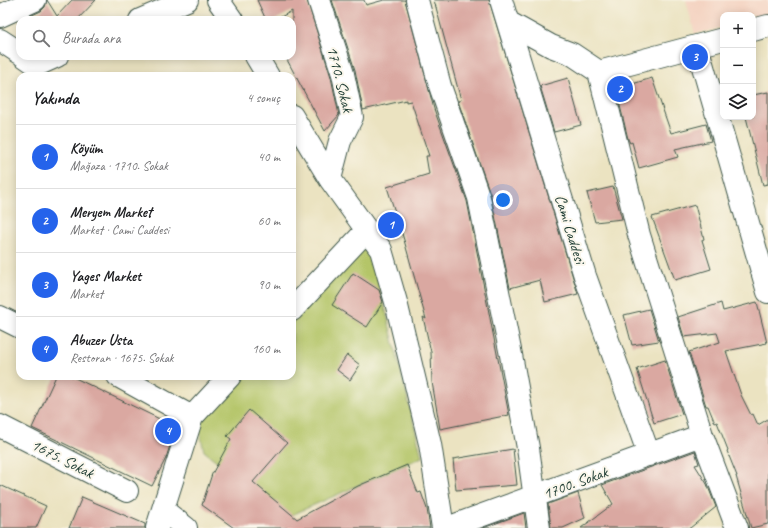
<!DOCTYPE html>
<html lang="tr">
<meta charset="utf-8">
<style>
:root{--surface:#fff;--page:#f2f2f2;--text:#202124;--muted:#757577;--line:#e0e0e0;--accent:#2563eb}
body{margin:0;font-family:Caveat,sans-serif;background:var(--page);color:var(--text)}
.controls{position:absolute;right:12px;top:12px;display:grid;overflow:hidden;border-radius:8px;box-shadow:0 2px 10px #0003}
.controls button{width:36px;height:36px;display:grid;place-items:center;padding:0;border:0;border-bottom:1px solid var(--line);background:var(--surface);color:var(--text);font:20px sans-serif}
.you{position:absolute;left:503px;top:200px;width:14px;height:14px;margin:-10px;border:3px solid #fff;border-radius:50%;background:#1a73e8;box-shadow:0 0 0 6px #1a73e833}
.badge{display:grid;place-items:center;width:26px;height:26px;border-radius:50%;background:var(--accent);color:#fff;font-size:13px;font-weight:700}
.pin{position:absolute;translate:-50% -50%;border:2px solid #fff;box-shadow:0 1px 4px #0006}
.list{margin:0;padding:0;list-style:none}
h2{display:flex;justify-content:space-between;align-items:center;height:52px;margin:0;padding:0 16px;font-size:17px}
h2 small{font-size:13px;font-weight:400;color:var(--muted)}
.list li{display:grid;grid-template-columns:26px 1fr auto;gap:12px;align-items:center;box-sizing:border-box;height:64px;padding:0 16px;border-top:1px solid var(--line)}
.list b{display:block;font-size:15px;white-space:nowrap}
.list p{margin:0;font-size:13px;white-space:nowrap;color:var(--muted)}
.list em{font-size:13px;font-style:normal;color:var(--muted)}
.icon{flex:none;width:22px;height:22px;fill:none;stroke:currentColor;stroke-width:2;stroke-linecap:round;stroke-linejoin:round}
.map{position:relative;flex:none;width:768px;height:528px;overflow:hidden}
.search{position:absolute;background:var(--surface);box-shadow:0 2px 10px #0003;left:16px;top:16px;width:280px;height:44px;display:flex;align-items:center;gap:10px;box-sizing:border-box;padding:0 14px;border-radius:12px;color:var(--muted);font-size:15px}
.panel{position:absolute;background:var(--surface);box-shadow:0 2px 10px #0003;left:16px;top:72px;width:280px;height:308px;border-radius:12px}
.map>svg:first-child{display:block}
</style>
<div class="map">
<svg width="768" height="528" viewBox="0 0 768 528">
<rect width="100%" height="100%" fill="#fbf7ec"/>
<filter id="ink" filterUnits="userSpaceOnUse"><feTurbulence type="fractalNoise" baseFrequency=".025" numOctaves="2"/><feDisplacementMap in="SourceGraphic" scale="8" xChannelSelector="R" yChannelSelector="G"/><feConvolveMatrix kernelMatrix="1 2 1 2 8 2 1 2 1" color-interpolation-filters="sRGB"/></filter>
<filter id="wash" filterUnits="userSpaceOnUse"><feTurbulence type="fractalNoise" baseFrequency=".012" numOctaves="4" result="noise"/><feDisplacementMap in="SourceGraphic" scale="16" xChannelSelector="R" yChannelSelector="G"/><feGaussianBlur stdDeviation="0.9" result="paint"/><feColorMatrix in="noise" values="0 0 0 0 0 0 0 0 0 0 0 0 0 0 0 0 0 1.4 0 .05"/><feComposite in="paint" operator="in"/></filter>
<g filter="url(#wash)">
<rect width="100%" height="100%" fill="#ebe3c1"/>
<path fill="#f4d3c1" d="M686,0h82v16l-15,4v-5h-30v12l-28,7z"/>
<path fill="#b4c568" stroke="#6a814e" d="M360,232l12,23 50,202 -135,60 -83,-66 -9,-41 31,-34h66v-71z"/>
<g id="blocks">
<path fill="#daa8a1" d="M47,0l10,16 15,-16h24l-19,20h-56l20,-9 4,-4z
M257,0h50l24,77 8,38 -14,16 -40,-75h7v-45l-17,9h-9z
M332,0h32l2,5 18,-5h21l29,109 33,92 42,214 -69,14 -8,-47 -1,-30 -8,-35 3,2 -22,-79 -17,-53 42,-13 -3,-18h3l-18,-55 -5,1v-2l-43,10 -8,-40z
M434,0h55l89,294 -33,8 -5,-22 -30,8 -19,-92 -33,-95 3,-1z
M568,78l13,47 -27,7 -14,-46z
M652,78l19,55 35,-9 5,17 -36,8 3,8 -39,11 -7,-26 -2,1 -2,-4 -12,-50z
M768,92v92l-5,1 -17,-68h7v-22z
M613,187l9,32 -27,3 -8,-29z
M695,205l9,34 -2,1 9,29 -36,11 -23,-63z
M353,273l26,17 4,12 -16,25 -35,-22z
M757,302l10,41 -41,8 15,44 10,20 2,-1 5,11 10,-6v105l-17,4 -15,-52h1l-10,-25 1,-1 -11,-28 -2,1 -7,-17h-2l-17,-54 31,-10 -3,-9 -33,4 -6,-20 43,-14 2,8z
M649,309l10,32 -27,4 -8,-30z
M347,355l13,10 -10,15 -13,-10z
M665,360l17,54 -28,9 -17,-54z
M56,376h15l105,51 -10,31 -14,28 -120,-58z
M249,410l38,33 -34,39 44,37 61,-33 49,-21 11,28 3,-1 6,17 3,19h-196l-32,-23 10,-31 19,-35 -4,-3z
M513,449l4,36 -61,5 -3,-31z
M695,451l4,13 -4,1 12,19 9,23 -26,21h-109l32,-24 -11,-19z
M0,485l46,21 -10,22h-36z
M578,493l7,25 -22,10h-12l-3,-24z
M82,497l63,27v4h-76z
M524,513l2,15h-43z"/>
</g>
</g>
<g filter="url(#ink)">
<use href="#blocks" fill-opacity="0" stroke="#3e5649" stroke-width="1"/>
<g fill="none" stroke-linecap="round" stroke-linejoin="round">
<defs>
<path id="minor" d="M218,0l14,20
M319,0l24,74 9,43 -12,24 -10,38
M417,0l23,86 39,112 32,157 17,93 11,80
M501,0l84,276 64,179
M0,16l35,-16
M140,20l47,-20
M508,22l43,24 21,8 27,18 40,163 63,200 35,93
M753,30l15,-4
M0,40l20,13
M697,46l71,246
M24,56l13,9 20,-9
M256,56l12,20
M599,72l124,-33
M292,116l38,63 51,71 15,52 34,142 13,84
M292,310l75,-80
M0,317l20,10
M118,376l74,41
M0,426l127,65
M163,510l23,18
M157,528l35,-111 38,-41
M447,528l255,-93"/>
</defs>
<use href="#minor" stroke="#3e5649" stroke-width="24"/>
<use href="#minor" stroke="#fff" stroke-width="22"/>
</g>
</g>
<g text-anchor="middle" stroke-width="4" stroke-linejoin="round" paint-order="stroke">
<g font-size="16" fill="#1f3d34" stroke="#fbf7ec">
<text transform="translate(341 79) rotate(76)" y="6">1710. Sokak</text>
<text transform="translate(571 229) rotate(73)" y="6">Cami Caddesi</text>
<text transform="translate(63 458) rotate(27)" y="6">1675. Sokak</text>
<text transform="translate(575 482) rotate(-20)" y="6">1700. Sokak</text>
</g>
</g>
</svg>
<div class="controls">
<button>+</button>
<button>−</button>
<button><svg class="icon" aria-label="layers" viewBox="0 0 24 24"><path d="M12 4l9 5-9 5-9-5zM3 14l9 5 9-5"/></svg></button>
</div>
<div class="you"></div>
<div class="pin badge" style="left:391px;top:225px">1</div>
<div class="pin badge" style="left:620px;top:89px">2</div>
<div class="pin badge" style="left:695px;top:57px">3</div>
<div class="pin badge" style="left:168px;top:431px">4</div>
<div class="search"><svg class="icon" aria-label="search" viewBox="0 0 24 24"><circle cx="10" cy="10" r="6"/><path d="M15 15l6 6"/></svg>Burada ara</div>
<section class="panel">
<h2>Yakında<small>4 sonuç</small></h2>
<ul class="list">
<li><span class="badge">1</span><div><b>Köyüm</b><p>Mağaza · 1710. Sokak</p></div><em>40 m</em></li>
<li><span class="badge">2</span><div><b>Meryem Market</b><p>Market · Cami Caddesi</p></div><em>60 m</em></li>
<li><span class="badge">3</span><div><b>Yages Market</b><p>Market</p></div><em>90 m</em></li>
<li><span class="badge">4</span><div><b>Abuzer Usta</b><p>Restoran · 1675. Sokak</p></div><em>160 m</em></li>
</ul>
</section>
</div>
